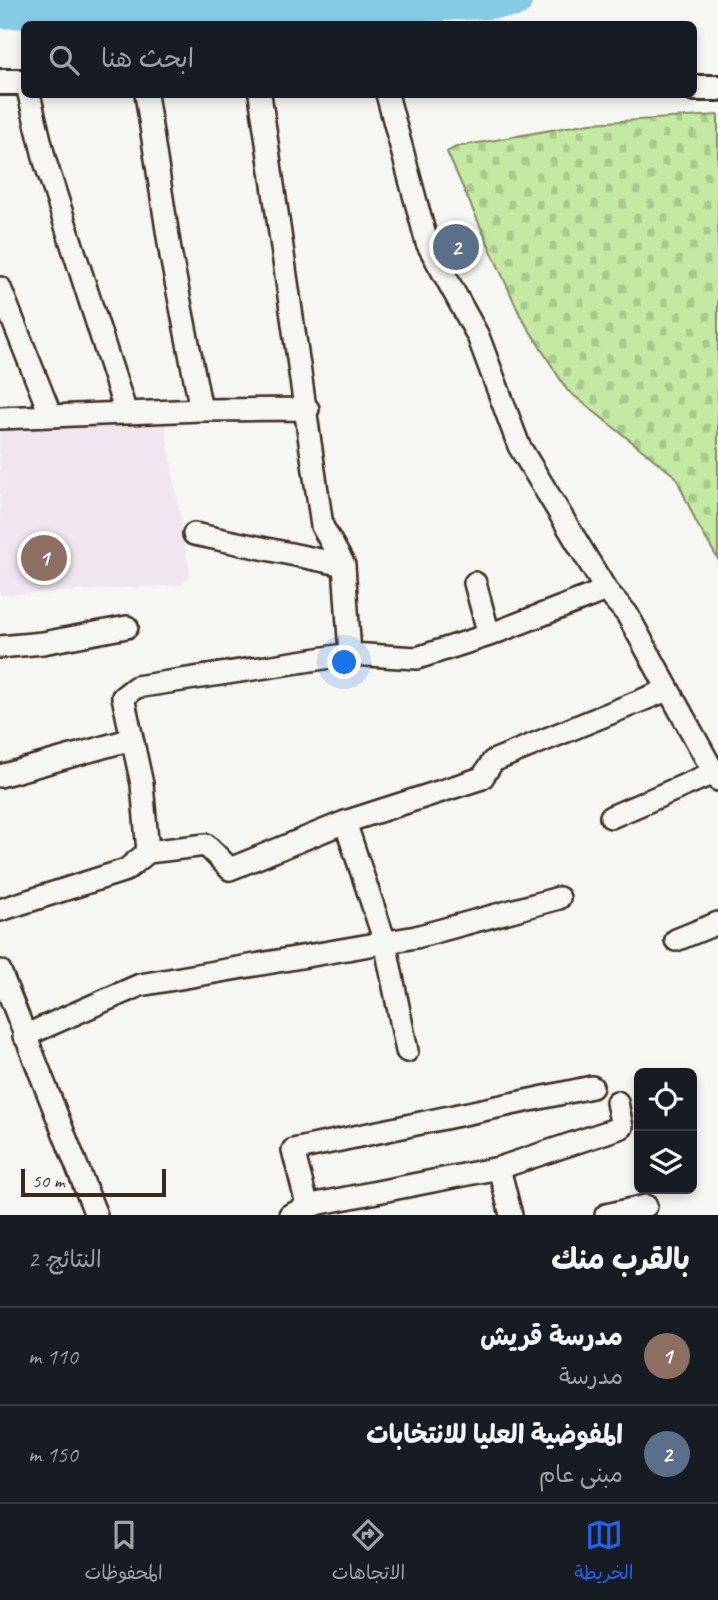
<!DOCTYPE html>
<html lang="ar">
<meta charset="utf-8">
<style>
:root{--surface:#171b24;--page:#20242c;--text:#f1f3f6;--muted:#9ea1a6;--line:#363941;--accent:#2563eb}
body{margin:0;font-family:Caveat,"Playpen Sans Arabic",sans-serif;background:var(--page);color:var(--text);direction:rtl}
.controls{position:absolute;right:21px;bottom:21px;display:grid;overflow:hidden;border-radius:10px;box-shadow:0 4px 10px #0003}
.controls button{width:63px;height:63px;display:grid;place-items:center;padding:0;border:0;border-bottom:2px solid var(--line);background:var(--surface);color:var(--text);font:35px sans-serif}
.scale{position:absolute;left:21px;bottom:18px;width:145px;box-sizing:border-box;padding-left:7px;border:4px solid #3b2a1e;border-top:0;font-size:19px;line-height:24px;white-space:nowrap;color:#3b2a1e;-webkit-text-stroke:5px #f6f6f2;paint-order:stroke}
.you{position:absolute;left:345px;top:663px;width:24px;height:24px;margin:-18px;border:5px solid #fff;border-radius:50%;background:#1a73e8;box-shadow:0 0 0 10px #1a73e833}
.badge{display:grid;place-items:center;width:46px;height:46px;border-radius:50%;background:var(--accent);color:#fff;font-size:23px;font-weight:700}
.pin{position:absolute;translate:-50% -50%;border:4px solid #fff;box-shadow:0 2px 7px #0006}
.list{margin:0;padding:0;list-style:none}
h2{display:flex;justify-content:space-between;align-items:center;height:91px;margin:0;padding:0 28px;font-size:30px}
h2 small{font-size:23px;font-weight:400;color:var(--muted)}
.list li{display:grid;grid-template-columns:46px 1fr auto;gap:21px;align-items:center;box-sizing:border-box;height:98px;padding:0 28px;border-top:2px solid var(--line)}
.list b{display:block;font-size:26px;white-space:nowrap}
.list p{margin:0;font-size:23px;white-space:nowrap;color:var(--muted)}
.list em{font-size:23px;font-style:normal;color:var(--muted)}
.icon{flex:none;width:38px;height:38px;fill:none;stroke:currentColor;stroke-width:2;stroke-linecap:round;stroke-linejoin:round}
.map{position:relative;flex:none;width:718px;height:1215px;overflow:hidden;direction:ltr}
.search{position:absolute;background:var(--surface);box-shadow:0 4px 10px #0003;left:21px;right:21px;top:21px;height:77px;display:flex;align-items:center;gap:18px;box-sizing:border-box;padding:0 24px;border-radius:10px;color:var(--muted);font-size:26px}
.sheet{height:287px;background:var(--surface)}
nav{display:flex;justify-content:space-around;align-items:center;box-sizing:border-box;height:98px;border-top:2px solid var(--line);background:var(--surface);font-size:19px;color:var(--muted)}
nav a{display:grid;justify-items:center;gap:4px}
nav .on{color:var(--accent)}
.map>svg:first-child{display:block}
</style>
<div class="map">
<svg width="718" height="1215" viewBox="0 0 718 1215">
<defs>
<pattern id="cemetery-stones" width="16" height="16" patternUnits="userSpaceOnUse" patternTransform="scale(1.75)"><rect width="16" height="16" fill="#c4e9a3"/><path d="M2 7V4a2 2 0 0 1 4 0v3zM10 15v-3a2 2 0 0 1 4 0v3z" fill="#a9c88c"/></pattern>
</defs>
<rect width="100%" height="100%" fill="#f6f6f2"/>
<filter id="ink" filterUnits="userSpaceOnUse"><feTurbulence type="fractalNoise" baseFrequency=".0143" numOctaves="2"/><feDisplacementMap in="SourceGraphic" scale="14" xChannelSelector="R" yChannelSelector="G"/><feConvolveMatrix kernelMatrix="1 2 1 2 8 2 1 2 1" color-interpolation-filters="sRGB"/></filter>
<g filter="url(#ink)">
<path fill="#f0e6f0" d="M164,419l26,157 -9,9 -181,10v-170z"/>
<path fill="url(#cemetery-stones)" stroke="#808a60" stroke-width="2" d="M718,115v444l-22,-37 -20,-45 -109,-87 -47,-75 -73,-163 9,-5 134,-24z"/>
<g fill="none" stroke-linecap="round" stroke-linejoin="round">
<path stroke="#84cbe6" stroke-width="35" d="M0,11l342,-3 173,-8"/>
<defs>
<path id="minor" d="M29,94l16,67 81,252
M260,94l62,432 22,39 6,89
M387,94l40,149 51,93 41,110 87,144 21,24 91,166
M0,288l51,128
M201,410l107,-1
M0,418l201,-8 -30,-154 -25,-162
M194,534l150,31
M489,635l117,-45
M0,647l43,-4 84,-16
M0,776l132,-37
M611,817l107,-46
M345,822l40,120 22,109
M148,852l-6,-68 -19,-87 13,-10 214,-33 67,4 72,-23 -14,-52
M0,910l126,-40 22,-18 58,-7 24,24 115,-47 137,-44 11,-17 174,-71
M676,940l42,-17
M0,971l96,244
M24,1036l116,-51 276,-48 143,-39
M499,1168l12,47
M308,1208l-15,-58 299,-63
M290,1215l26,-11 183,-36 123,-41 -5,-25
M606,1215l40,-9"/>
<path id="tertiary" d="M0,82h24
M694,88h24"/>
</defs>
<use href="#minor" stroke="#3b2a1e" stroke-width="26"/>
<use href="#tertiary" stroke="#3b2a1e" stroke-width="30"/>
<use href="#minor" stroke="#f6f6f2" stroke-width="21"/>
<use href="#tertiary" stroke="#f6f6f2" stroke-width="24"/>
</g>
</g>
</svg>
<div class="controls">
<button><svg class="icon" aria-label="locate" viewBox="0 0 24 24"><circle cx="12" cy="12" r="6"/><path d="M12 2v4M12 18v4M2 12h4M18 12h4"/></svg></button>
<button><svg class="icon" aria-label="layers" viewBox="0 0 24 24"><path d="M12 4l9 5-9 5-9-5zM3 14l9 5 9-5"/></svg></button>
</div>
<div class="scale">50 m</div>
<div class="you"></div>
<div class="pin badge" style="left:44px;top:558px;background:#8d6e63">1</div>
<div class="pin badge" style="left:456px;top:247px;background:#5c6f8a">2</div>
<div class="search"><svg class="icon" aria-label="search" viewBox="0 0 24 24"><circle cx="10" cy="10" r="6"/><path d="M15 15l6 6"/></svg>ابحث هنا</div>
</div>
<section class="sheet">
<h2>بالقرب منك<small>النتائج: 2</small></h2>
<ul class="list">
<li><span class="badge" style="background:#8d6e63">1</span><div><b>مدرسة قريش</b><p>مدرسة</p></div><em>110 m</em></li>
<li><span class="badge" style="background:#5c6f8a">2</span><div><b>المفوضية العليا للانتخابات</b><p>مبنى عام</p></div><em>150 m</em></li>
</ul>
</section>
<nav>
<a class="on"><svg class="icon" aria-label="map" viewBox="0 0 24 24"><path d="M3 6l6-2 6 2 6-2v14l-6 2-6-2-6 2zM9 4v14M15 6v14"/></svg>الخريطة</a>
<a><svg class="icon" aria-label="directions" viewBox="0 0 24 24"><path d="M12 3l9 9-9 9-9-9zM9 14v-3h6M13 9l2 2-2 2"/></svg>الاتجاهات</a>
<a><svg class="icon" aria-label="saved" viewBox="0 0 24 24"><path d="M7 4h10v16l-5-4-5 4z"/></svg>المحفوظات</a>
</nav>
